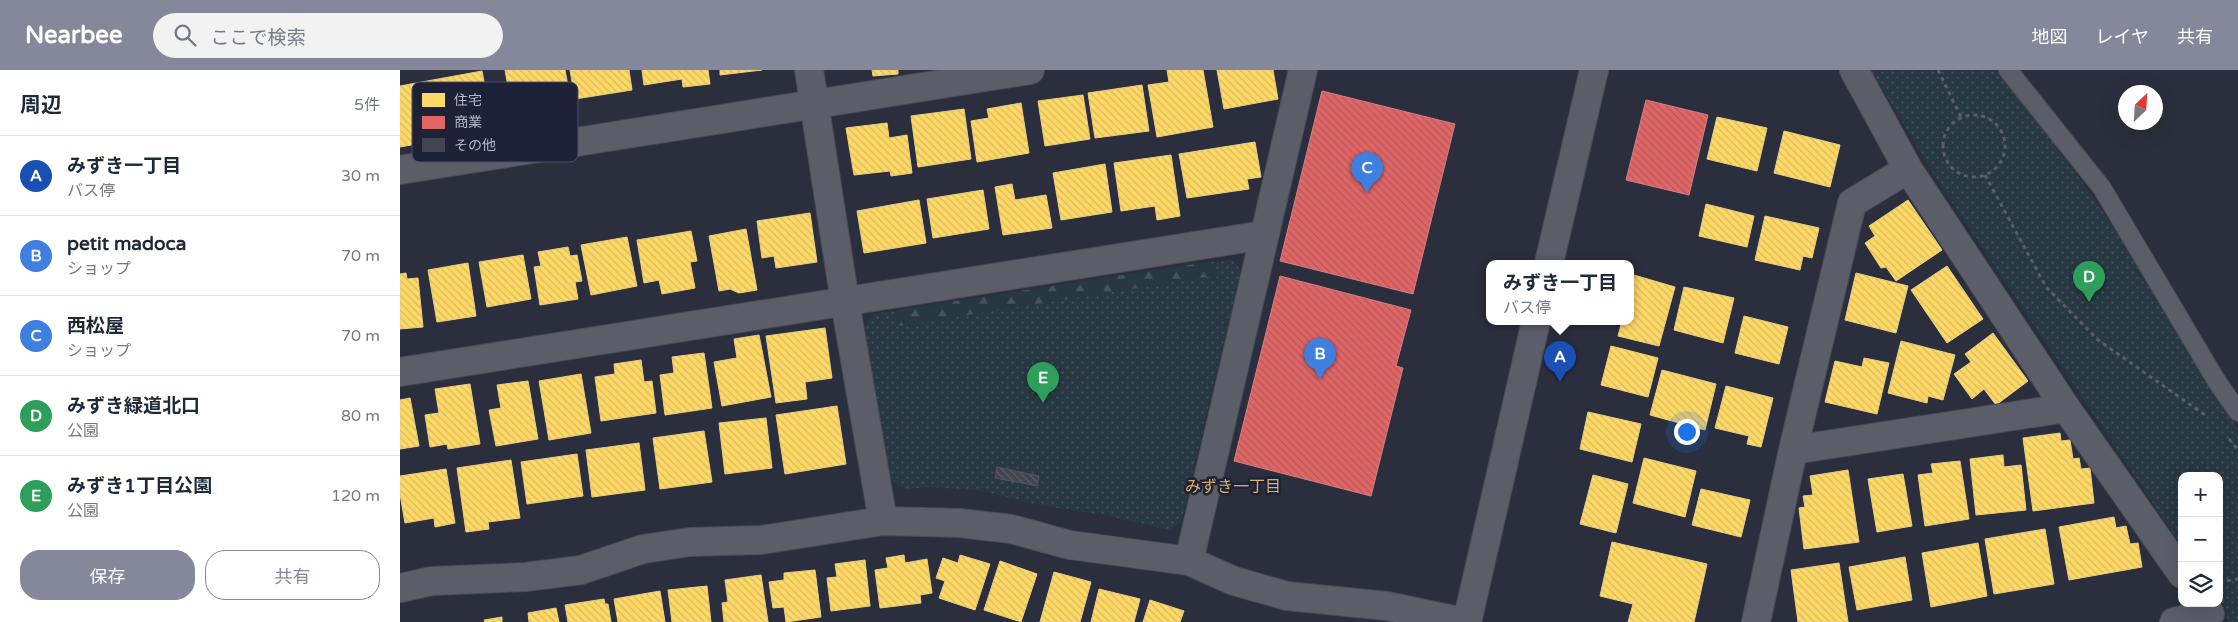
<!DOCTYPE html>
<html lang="ja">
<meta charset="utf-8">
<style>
:root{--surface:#fff;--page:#f2f2f3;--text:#1f2937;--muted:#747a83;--line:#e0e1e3;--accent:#85889a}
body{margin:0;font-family:"Varela Round","Noto Sans JP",sans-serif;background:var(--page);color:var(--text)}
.controls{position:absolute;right:15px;bottom:15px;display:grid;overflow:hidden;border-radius:10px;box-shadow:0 5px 20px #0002}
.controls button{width:45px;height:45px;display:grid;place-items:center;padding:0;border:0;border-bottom:1px solid var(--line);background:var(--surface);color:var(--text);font:25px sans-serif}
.compass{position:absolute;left:1718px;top:15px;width:45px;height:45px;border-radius:50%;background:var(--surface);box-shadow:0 5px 20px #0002;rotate:25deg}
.you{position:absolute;left:1286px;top:361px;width:18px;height:18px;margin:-12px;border:4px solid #fff;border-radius:50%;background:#1a73e8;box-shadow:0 0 0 8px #1a73e833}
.badge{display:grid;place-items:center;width:32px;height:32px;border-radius:50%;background:var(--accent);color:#fff;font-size:16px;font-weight:700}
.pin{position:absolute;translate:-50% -41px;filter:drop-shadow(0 1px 2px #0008)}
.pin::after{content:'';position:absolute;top:26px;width:18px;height:15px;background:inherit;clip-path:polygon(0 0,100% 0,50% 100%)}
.popup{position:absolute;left:1086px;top:190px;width:148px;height:65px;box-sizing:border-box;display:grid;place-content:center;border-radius:10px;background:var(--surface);filter:drop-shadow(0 1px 4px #0005);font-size:16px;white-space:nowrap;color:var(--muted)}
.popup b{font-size:19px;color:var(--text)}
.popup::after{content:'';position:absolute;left:50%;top:100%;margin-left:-10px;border:10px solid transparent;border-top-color:var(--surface)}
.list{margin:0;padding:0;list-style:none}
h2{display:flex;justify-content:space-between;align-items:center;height:65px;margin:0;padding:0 20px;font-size:21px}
h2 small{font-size:16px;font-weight:400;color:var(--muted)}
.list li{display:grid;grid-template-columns:32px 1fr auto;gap:15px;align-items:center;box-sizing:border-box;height:80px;padding:0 20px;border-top:1px solid var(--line)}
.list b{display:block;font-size:19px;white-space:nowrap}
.list p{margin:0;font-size:16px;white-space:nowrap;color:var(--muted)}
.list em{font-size:16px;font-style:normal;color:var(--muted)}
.actions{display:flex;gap:10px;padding:15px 20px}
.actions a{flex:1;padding:11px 0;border:1px solid var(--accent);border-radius:20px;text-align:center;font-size:18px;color:var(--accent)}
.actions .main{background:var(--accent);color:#fff}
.icon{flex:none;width:28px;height:28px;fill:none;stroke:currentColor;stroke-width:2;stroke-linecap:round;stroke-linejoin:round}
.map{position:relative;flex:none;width:1838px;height:552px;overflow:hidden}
header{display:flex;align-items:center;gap:30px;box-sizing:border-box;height:70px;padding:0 25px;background:var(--accent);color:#fff}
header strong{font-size:24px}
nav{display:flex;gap:28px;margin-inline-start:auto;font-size:18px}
.search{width:350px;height:45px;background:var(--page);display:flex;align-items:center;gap:12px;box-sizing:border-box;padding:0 18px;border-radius:28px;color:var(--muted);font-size:19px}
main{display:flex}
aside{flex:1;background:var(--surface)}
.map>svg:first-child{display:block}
</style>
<header>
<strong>Nearbee</strong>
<div class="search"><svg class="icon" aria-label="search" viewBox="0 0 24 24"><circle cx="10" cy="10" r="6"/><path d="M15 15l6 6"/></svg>ここで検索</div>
<nav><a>地図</a><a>レイヤ</a><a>共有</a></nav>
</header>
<main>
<aside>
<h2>周辺<small>5件</small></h2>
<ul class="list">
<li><span class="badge" style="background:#1a4fb4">A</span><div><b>みずき一丁目</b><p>バス停</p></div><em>30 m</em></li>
<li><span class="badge" style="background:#3f7fe0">B</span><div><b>petit madoca</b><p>ショップ</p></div><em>70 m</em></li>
<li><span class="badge" style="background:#3f7fe0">C</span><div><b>西松屋</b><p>ショップ</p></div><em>70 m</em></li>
<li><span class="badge" style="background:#2e9e5b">D</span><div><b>みずき緑道北口</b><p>公園</p></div><em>80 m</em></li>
<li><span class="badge" style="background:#2e9e5b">E</span><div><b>みずき1丁目公園</b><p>公園</p></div><em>120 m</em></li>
</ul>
<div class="actions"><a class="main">保存</a><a>共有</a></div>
</aside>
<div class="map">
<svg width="1838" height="552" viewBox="0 0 1838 552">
<defs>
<pattern id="grass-dots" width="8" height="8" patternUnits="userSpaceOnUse" patternTransform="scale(1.25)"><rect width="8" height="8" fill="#273843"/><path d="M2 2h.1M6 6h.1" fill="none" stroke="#44535d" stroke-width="1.8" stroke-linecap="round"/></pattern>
<pattern id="forest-firs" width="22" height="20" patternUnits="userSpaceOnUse" patternTransform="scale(1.25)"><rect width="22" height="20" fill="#273843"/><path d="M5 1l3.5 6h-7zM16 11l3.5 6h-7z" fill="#44535d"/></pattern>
<pattern id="homes-back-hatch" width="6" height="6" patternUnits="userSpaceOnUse" patternTransform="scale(1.25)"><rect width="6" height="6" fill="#ffd966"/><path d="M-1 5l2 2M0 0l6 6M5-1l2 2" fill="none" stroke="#d7b95e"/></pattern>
<pattern id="shops-back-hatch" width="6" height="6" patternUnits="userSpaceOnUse" patternTransform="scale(1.25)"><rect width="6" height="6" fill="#e06666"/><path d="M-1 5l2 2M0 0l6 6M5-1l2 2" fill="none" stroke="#b65a5c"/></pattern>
<pattern id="building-back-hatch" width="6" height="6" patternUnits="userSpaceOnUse" patternTransform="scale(1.25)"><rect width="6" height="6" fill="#424450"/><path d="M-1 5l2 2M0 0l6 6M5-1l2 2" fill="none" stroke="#5b5d68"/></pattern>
</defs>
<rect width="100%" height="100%" fill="#2b2e3c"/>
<path fill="url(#grass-dots)" d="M1471,0h129l75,102 56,81 56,97 51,79v193h-10l-3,-15 -6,-9v-122h-37v71l-245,-367z
M831,189l10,11 -60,252 -12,8 -61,-14 -74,-12 -52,-13 -51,-4 -28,2 -13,-9 -26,-153 9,-13z"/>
<path fill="url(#forest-firs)" d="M808,192l10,13 -318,51 -6,-4 2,-12z"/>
<path fill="url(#homes-back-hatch)" stroke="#e9cf85" d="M105,0h60l3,16 -16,3 3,13 -43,7z
M170,0h59l3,20 -57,9z
M242,0h66l2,14 -27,3 -1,-8 -38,6z
M320,0h42l-42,5z
M472,0h26v4l-25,2z
M767,0h36l10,57 -56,10 -9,-52 21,-3z
M817,0h56l5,29 -54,10z
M82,1l11,59 -93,17v-61z
M742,15l7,46 -54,7 -7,-45z
M683,25l7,44 -45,7 -7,-45z
M621,33l8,50 -52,9 -6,-41 18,-3 -2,-9z
M564,39l7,50 -53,8 -7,-51z
M1317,47l50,11 -10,43 -50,-12z
M487,53l2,15 18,-3 5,38 -21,3 -1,-5 -36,4 -8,-47z
M1384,61l56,14 -10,42 -56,-14z
M855,72l6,35 -14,2 2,10 -62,9 -8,-44z
M771,85l9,61 -23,4 -2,-14 -34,5 -7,-48z
M705,94l7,48 -51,8 -8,-47z
M612,114l3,16 31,-5 6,33 -49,7 -8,-48z
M583,120l6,39 -56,9 -6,-39z
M519,130l7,43 -62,10 -7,-42z
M1508,130l34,50 -46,31 -10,-14 -5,1 -16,-25 10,-7 -6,-10z
M1306,134l48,12 -7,31 -48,-11z
M410,143l7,49 -41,6 -2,-12 -12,2 -5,-37z
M1365,146l54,12 -7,30 -9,-2 -3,14 -45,-10z
M346,159l11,61 -18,3 -9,-4 -11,2 -10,-55z
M291,161l6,30 -7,1 5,26 -33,6 -3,-14 -15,3 -7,-43z
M227,167l10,49 -46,9 -10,-50z
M168,177l2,9 7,-1 5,26 -7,1 3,17 -38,6 -6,-38 7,-1 -3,-14z
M123,185l8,44 -44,8 -8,-45z
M68,193l8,53 -39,6 -9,-52z
M1547,196l36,53 -36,24 -36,-53z
M6,203l1,6 11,-1 5,49 -23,2v-55z
M1456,203l52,13 -12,47 -51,-13z
M1234,205l41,12 -16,59 -41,-10 4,-15h8v-31z
M1284,217l50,11 -11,45 -49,-13z
M1344,246l44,11 -9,37 -44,-11z
M425,258l7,50 -27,4 2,17 -31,4 -10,-67z
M1593,263l35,48 -32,24 -12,-16 -12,10 -18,-25 17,-12 -6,-8z
M359,265l12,62 -49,9 -8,-44 23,-4 -3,-19z
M1501,271l54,14 -12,45 -15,-4 -1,7 -39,-10z
M1211,276l47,12 -10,39 -47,-12z
M304,283l8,55 -47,7 -5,-40 14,-2 -2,-16z
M1464,288l25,5 -12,51 -52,-12 10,-41 27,6z
M241,290l3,22 8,-1 4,32 -55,8 -6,-44 20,-3 -1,-10z
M1262,300l54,14 -11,46 -55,-15z
M181,304l10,59 -42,7 -10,-59z
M128,311l10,58 -42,7 -7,-36 12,-2 -4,-23z
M70,314l10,60 -32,5 -1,-5 -17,3 -5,-32 14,-2 -4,-24z
M1326,316l47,12 -12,49 -14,-3 2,-8 -34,-8z
M10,328l9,48 -19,3v-49z
M437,336l9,58 -61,10 -9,-59z
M1188,342l53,12 -9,38 -52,-13z
M366,348l6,50 -47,6 -6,-51z
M304,361l8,51 -52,7 -7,-51z
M1660,363l1,8 9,-1 3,19 6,-1 2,11 9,-1 4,35 -61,8 -10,-73z
M239,373l6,47 -53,7 -6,-47z
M177,384l6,42 -56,8 -6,-42z
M1603,385l1,12 17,-2 5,45 -50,5 -6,-56z
M1244,388l52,13 -11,46 -52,-14z
M111,390l9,58 -32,4 1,7 -23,3 -9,-64z
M1560,391l9,58 -44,7 -7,-51 15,-2 -2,-9z
M46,399l9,54 -20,4 -1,-9 -29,5 -5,-29v-18z
M1448,400l11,72 -55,7 -5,-41 6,-1 -2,-11 10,-1 -3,-19z
M1503,404l9,52 -35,6 -9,-53z
M1193,405l35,9 -12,49 -36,-9z
M1301,419l49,11 -9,37 -49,-12z
M1714,447l2,11 10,-2 4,18 8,-1 4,24 -73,13 -10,-53z
M1645,459l9,55 -60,10 -9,-55z
M1212,472l95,22 -13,58h-66l5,-18 -33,-8z
M1578,473l9,53 -56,11 -9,-54z
M504,485l1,8 22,-4 5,34 -12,2 1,8 -41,5 -5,-38 13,-2 -2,-10z
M560,485l30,9 -15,46 -36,-12 6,-17 -9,-3 7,-20 15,5z
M1505,487l7,43 -55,10 -8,-43z
M465,490l5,46 -39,5 -4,-33 10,-1 -2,-13z
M600,491l37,13 -16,48 -37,-12z
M1439,493l9,59h-50l-7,-52z
M415,500l6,47 -35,5 -2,-15 -11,1 -4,-26 15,-2v-7z
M654,502l37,10 -11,40h-40z
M361,505l7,47h-44l-2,-19 6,-1 -3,-22z
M307,516l4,36h-39l-4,-32z
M699,519l41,10 -6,23h-43z
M260,521l5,31h-47l-4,-23z
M204,529l1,5h3l3,18h-43l-3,-17z
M750,530l34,11 -4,11h-37z
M156,538l3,14h-30l-1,-9z
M102,547v5h-17l-1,-2z"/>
<path fill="url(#shops-back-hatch)" stroke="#d37f85" d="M922,21l133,33 -42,170 -133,-33z
M1246,30l62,15 -19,80 -63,-15z
M880,206l131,34 -15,56 7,2 -32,128 -137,-35z"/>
<path fill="url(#building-back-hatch)" stroke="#535663" d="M597,397l42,9 -2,10 -42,-8z"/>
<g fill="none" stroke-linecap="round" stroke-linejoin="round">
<defs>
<path id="service" d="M1608,0l94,118 114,192 22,32"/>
<path id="minor" d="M409,0l36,232 38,219
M1454,0l54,99 158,239 116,166
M0,100l630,-100
M0,302l864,-137
M1393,380l273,-42
M789,491l114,-491
M0,518l32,-7 94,-4 55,-7 62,-21 47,-7 71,-2 122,-19 77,2 51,6 59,16 119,16 45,20 53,15 100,10 76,16
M1356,552l37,-172 59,-247 56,-34
M1774,552l36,-8"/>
<path id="tertiary" d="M1149,193l45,-193
M1067,552l69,-301"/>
</defs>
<use href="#service" stroke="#494b56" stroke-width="20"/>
<use href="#minor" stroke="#494b56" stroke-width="30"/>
<use href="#tertiary" stroke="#494b56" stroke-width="30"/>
<path stroke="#595d66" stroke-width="3" stroke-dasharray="4 4" stroke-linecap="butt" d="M1538,0l23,47
M1543 76a31 31 0 1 1 62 0a31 31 0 1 1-62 0Z
M1585,105l61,112 52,53 107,75
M1829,369l9,11
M1819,512l19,-3"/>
<use href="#service" stroke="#5b5e69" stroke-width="18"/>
<use href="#minor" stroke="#5b5e69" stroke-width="28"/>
<use href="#tertiary" stroke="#5b5e69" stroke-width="28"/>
</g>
<g text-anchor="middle" stroke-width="5" stroke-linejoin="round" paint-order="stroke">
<g font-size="16" fill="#deb25f" stroke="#1d2238">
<text x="833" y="422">みずき一丁目</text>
</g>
</g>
<rect x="12" y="12" width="166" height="80" rx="8" fill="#1d2238" stroke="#4b4f64" stroke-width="1"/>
<rect x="22" y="23" width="23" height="14" fill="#ffd966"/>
<rect x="22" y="46" width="23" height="13" fill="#e06666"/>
<rect x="22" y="68" width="23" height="14" fill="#424450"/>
<g font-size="14" fill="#b5b9cc">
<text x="54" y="35">住宅</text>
<text x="54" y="57">商業</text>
<text x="54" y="80">その他</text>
</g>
</svg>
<div class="controls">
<button>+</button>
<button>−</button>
<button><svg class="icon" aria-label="layers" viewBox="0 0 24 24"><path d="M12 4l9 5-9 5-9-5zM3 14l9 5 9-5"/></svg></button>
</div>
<svg class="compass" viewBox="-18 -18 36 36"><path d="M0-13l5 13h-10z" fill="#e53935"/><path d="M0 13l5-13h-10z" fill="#747a83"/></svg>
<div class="you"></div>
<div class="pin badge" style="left:1160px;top:312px;background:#1a4fb4">A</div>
<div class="popup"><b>みずき一丁目</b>バス停</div>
<div class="pin badge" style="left:920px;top:309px;background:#3f7fe0">B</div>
<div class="pin badge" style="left:967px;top:123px;background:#3f7fe0">C</div>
<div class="pin badge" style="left:1689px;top:232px;background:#2e9e5b">D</div>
<div class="pin badge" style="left:643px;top:333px;background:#2e9e5b">E</div>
</div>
</main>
